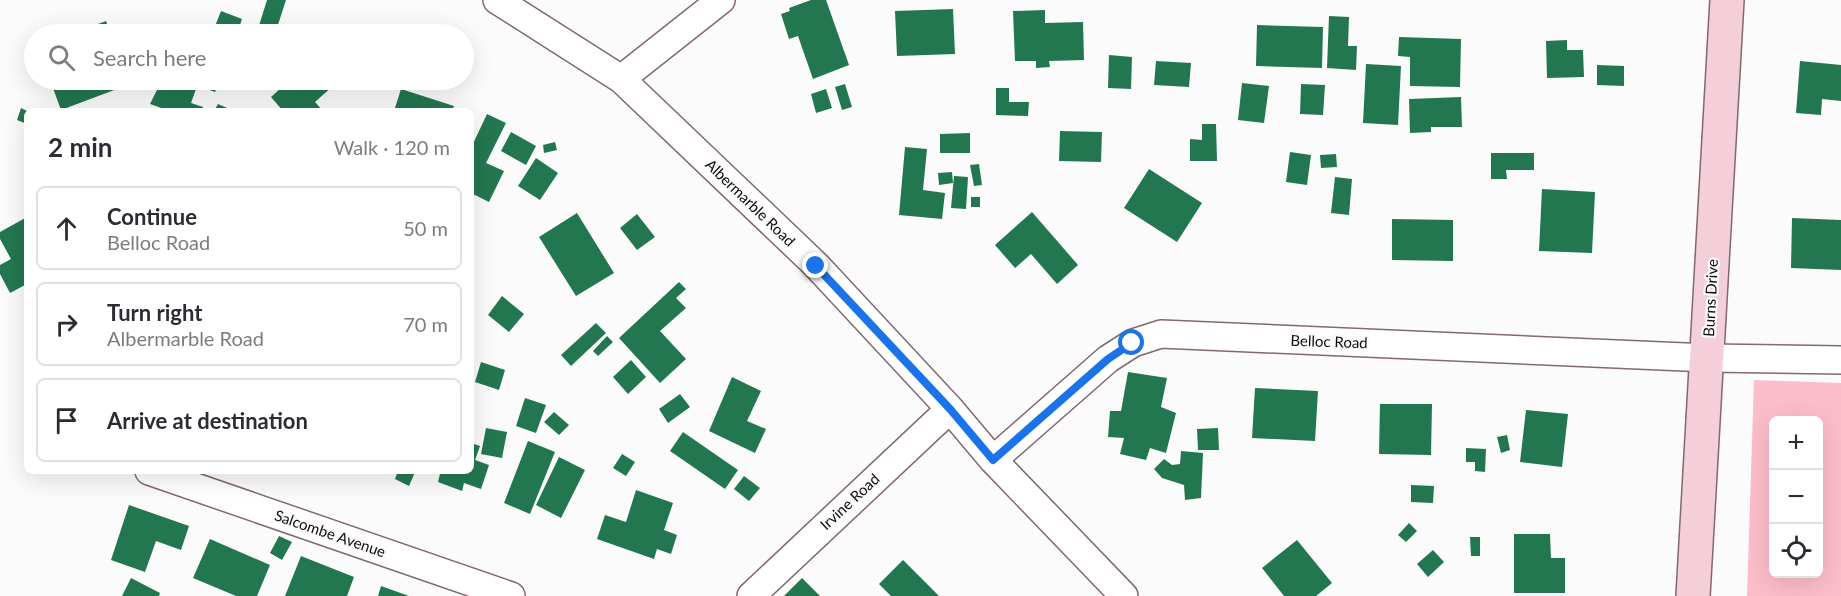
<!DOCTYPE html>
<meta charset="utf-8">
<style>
:root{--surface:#fff;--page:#f7f7f7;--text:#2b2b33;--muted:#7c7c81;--line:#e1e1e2}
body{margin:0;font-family:Lato,sans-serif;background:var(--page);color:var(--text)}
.controls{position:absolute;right:18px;bottom:18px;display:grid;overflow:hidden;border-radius:9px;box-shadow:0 6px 24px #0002}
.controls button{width:54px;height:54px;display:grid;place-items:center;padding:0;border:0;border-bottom:2px solid var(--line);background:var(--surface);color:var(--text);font:30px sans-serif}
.stop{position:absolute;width:18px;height:18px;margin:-14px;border:4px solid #1a73e8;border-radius:50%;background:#fff}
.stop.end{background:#1a73e8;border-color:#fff;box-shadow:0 2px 6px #0008}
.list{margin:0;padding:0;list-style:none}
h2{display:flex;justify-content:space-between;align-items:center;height:78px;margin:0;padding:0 24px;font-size:26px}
h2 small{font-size:20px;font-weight:400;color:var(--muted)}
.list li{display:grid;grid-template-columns:39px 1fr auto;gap:18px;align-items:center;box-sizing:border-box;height:84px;margin:0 12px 12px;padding:0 12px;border:2px solid var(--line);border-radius:9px}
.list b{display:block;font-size:22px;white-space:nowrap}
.list p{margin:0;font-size:20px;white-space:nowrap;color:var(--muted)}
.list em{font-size:20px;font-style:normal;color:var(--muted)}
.icon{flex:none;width:33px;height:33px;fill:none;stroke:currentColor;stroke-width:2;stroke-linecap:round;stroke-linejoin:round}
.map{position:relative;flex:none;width:1841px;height:596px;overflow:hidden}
.search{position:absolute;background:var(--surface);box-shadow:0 6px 24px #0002;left:24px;top:24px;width:450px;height:66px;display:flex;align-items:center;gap:15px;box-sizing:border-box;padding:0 21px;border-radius:33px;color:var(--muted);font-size:22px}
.panel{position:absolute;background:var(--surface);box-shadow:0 6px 24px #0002;left:24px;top:108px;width:450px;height:366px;border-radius:9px}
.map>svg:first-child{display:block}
</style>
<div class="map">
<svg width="1841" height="596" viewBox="0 0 1841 596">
<rect width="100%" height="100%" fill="#fbfbfb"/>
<path fill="#fcbdca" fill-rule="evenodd" d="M1754,380l87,3v213h-94zM1774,420h44v154h-44z"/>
<path fill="#237750" d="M267,0h19l-11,34 -18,-2z
M811,0h15l23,65 -36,14 -15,-43 -9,3 -8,-25 9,-3 -1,-3z
M953,9l2,45 -58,2 -2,-45z
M1045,10v13l38,-1 1,38 -35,1 1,6 -14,1v-7h-21l-2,-50z
M221,11l21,8 -5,15h-25z
M1329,16l20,1 -1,29h9l-1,24 -29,-2z
M106,21l5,13h-33l-1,-2z
M1257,25l66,2 -1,41 -66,-2z
M1399,37l62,2 -1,48 -50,-1v-29l-12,-1z
M1567,40v10h16l1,27 -37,1 -1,-37z
M1109,55l23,2 -1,32 -23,-1z
M1156,61l35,2 -2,24 -35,-2z
M1800,61l41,4v36l-19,-2 -1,16 -25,-2z
M1366,64l35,2 -3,59 -35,-2z
M1597,65l27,1v20l-27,-1z
M50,80h73l2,6 -64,24z
M162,80h9l25,9 -5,14 12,4 -1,4h-32l-20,-7z
M183,80h37l-5,12z
M242,80h17l-1,7 -17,-5z
M290,80h37l6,6 -18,16 8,9h-40l-12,-14z
M1242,83l27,3 -5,37 -26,-3z
M845,84l7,23 -10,3 -7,-23z
M1301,84l24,1 -2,30 -23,-1z
M996,88h13v14h20l-1,14 -32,-1z
M401,89l53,17 -2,5h-58z
M826,89l6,19 -16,5 -5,-19z
M1461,97l1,30h-31v5l-21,1 -1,-34z
M218,104l16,7h-20z
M21,108l6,3v13l-10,-4z
M487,114l19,9 -20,40 18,8 -15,31 -18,-9v-45z
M1202,124h14l1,37h-27v-22l12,1z
M1060,131l42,1 -1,30 -42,-1z
M511,132l25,14 -10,19 -25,-14z
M970,133v20h-30v-19z
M555,142l2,8 -13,3 -1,-8z
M905,147l22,2 -4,41 22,3 -3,26 -43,-4z
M1290,152l21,3 -4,30 -21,-3z
M1491,153h43v17h-28l1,9h-16z
M1336,154l1,13 -16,1 -1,-13z
M536,158l22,15 -18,27 -22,-14z
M979,164l3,21 -8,1 -4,-21z
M1149,169l53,34 -25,39 -53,-34z
M952,172l1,11 -14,2 -1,-12z
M954,176l14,1 -2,32 -15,-1z
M1335,177l17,2 -3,36 -18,-2z
M1542,189l53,3 -3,61 -53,-2z
M971,197h9v10h-9z
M1032,212l46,53 -21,19 -26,-30 -16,14 -20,-23z
M577,213l37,60 -38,23 -37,-59z
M637,214l18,23 -18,13 -17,-22z
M27,217v72l-2,-4 -15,8 -10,-19v-9l11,-6 -11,-20v-7z
M1792,218l49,2v50l-50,-2z
M1392,219l61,1v41l-61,-1z
M679,282l7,7 -10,9 10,10 -26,23 26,28 -26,24 -41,-45z
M502,296l22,18 -15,18 -21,-17z
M596,323l10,10 -35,33 -10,-11z
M607,336l6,6 -15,14 -5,-5z
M631,360l15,17 -18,17 -15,-17z
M481,362l24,8 -6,20 -24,-8z
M1128,372l39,6 -6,29 15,6 -10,40 -16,-5 -4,12 -26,-6 4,-16 -16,-1 2,-26h11z
M732,377l29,14 -14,30 19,8 -11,24 -46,-22z
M1255,388l63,3 -3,50 -63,-3z
M680,394l10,13 -22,16 -9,-14z
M525,398l21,7 -10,28 -20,-7z
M1380,404h52l-1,51 -52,-1z
M1526,410l42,4 -6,53 -42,-5z
M554,412l15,13 -10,10 -15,-13z
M486,428l21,4 -5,26 -21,-4z
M1218,428l1,22h-21l-1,-21z
M683,432l55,38 -13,19 -55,-38z
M1507,435l3,15 -9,3 -4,-16z
M528,441l27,11 -25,62 -26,-11z
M471,443l9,3 -5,14 14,5 -8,24 -17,-6 -2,8 -24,-9 2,-8 -7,-3h38z
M1466,448l20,1 -1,23 -10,-1v-9h-9z
M1181,451l22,2 -2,45 -16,2 -1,-15 -22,-7 -8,-9 10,-10 8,6 8,-1z
M622,454l13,8 -9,14 -13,-8z
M559,457l26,13 -24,48 -25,-13z
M398,471l17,1 -6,14 -14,-7z
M744,476l16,12 -11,13 -15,-12z
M1411,485l23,1 -1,17 -22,-1z
M636,490l37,13 -9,27 13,5 -6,19 -14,-5 -3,10 -57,-20 8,-24 21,7z
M129,505l60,21 -8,24 -25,-9 -11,31 -34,-12z
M1409,523l8,8 -11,11 -8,-7z
M1514,534h36l1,24h14v35h-51z
M279,536l13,6 -10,18 -12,-7z
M1470,537h10v19h-9z
M210,539l60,26 -13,31h-21l-43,-18z
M1297,540l35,43 -16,13h-32l-22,-28z
M1433,550l11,12 -16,15 -11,-13z
M301,556l53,21 -7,19h-62z
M903,560l36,36h-48l-12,-12z
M131,578l29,15 -1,3h-37z
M802,578l18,18h-36z
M381,586l28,10h-31z"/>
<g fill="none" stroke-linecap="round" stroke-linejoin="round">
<defs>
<path id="minor" d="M497,0l124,79 195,186 134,144 43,51 131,136
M621,79l100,-79
M993,460l115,-101 25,-16 28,-9 547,24 133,2
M149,471l362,125
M751,596l199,-187"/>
<path id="secondary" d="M1693,596l34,-596"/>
</defs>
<use href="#minor" stroke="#83686d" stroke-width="30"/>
<use href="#secondary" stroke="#83686d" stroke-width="36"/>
<use href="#minor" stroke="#fff" stroke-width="27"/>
<use href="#secondary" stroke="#f4cfd9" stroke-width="33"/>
</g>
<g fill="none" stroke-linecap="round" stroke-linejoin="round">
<path stroke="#1a73e8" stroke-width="8" d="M816,266l134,143 43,51 115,-101 24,-16"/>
</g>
<g text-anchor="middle" stroke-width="4.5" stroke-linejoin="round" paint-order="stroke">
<g font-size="15" fill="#130a0c" stroke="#fbfbfb">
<text transform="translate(750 203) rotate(44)" y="5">Albermarble Road</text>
<text transform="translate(1711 298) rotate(-87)" y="5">Burns Drive</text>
<text transform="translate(1329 342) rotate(2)" y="5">Belloc Road</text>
<text transform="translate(850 502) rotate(-43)" y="5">Irvine Road</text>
<text transform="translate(330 534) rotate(19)" y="5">Salcombe Avenue</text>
</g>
</g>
</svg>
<div class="controls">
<button>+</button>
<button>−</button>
<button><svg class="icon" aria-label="locate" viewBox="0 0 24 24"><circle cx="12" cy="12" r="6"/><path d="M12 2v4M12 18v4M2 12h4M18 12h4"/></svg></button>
</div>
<div class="stop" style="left:1132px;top:343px"></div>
<div class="stop end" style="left:816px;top:266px"></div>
<div class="search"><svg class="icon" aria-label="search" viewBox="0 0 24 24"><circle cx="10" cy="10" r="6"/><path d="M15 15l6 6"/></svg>Search here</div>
<section class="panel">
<h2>2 min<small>Walk · 120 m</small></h2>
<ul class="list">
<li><svg class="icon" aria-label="ahead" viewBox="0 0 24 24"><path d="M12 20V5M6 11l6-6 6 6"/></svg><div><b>Continue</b><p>Belloc Road</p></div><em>50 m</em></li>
<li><svg class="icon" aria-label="right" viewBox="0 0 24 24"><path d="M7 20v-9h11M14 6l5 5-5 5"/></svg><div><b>Turn right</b><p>Albermarble Road</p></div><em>70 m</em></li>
<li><svg class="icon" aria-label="arrive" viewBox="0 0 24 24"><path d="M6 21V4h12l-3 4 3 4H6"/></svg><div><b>Arrive at destination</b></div></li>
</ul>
</section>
</div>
